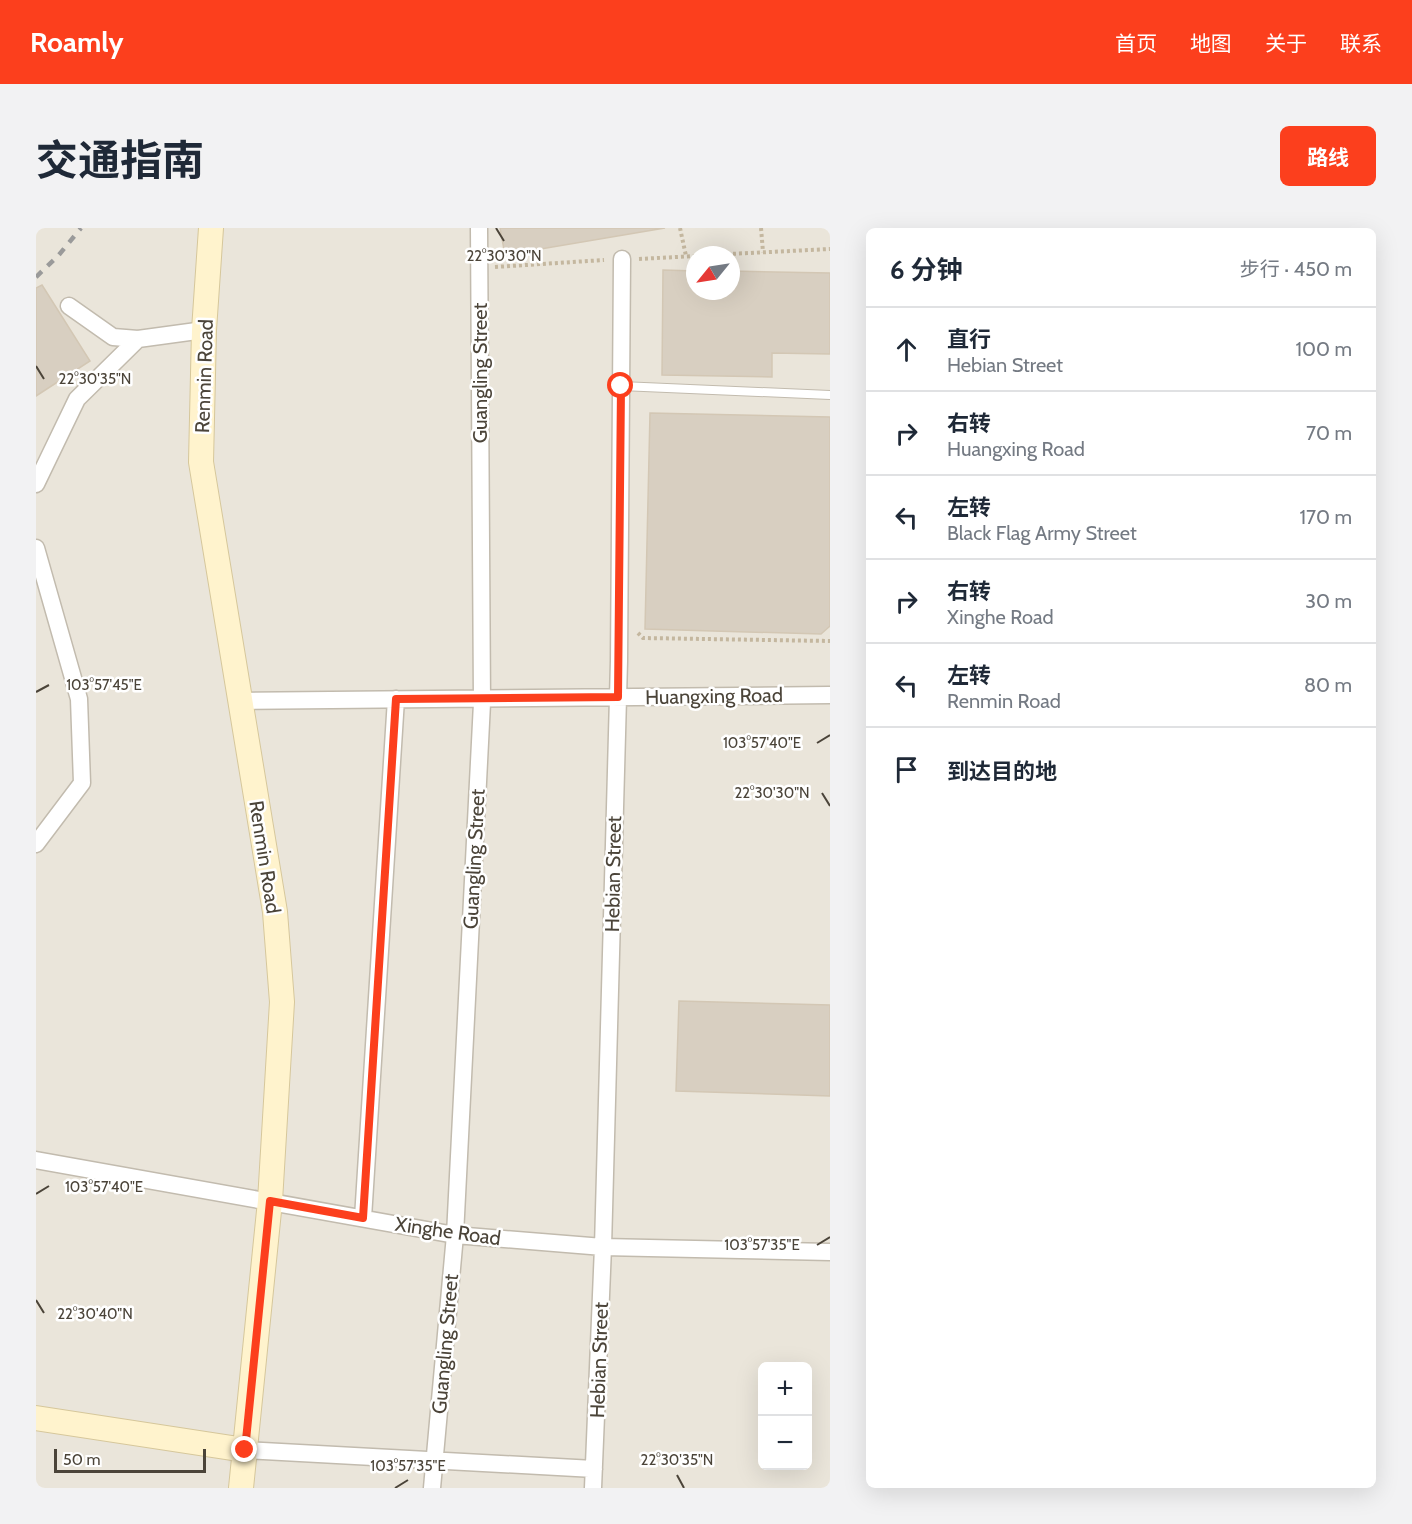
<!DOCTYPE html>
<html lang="zh">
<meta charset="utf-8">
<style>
:root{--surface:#fff;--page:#f2f2f3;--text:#1f2937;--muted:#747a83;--line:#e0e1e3;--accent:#fc3f1d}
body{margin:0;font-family:Cabin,"Noto Sans SC",sans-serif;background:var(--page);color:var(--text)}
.controls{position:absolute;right:18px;bottom:18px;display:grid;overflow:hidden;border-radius:9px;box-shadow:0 6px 24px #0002}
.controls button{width:54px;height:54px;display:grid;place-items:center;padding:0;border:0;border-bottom:2px solid var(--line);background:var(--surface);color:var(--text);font:30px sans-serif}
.compass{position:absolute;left:650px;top:18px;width:54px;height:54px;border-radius:50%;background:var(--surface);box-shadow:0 6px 24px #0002;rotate:240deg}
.scale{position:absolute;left:18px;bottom:15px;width:152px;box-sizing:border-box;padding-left:6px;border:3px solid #4b4439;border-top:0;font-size:16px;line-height:21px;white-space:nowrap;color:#4b4439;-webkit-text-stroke:4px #fff;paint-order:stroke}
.stop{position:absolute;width:18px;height:18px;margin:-14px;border:4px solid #fc3f1d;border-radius:50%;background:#fff}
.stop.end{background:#fc3f1d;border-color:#fff;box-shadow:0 2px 6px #0008}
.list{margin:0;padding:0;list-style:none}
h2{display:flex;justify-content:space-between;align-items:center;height:78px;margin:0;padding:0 24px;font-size:26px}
h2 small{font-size:20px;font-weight:400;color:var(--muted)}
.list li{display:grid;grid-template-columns:39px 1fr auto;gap:18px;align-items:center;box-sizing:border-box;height:84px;padding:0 24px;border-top:2px solid var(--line)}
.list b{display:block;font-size:22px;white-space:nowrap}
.list p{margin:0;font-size:20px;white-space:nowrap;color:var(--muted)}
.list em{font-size:20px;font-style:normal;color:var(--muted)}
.icon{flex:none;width:33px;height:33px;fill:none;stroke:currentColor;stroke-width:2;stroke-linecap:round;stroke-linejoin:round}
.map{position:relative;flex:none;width:794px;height:1260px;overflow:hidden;border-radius:9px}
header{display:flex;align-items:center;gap:36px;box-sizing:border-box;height:84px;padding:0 30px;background:var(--accent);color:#fff}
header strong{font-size:28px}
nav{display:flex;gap:33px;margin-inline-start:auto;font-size:21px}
.intro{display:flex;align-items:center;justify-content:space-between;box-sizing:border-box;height:144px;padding:0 36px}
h1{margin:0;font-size:42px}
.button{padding:15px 27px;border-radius:9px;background:var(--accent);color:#fff;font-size:21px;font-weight:700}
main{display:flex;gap:36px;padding:0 36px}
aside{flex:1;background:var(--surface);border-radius:9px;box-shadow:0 6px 24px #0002}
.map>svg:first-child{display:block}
</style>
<header>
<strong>Roamly</strong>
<nav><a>首页</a><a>地图</a><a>关于</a><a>联系</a></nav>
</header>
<div class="intro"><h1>交通指南</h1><a class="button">路线</a></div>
<main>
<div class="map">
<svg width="794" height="1260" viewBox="0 0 794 1260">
<rect width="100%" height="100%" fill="#f6f3ec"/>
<path fill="#eae5da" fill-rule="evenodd" d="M0,0h794v1260h-794zM659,27h36v36h-36zM726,1138h46v100h-46z"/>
<path fill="#d8cfc1" stroke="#d3c7b4" stroke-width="1.5" d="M464,0h165l-160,27z
M627,42l32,1v20h36v-20l99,2v81l-58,-1v24l-110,-2z
M6,57l48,76 -54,35v-108z
M614,185l180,4v209l-9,8 -176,-5z
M643,773l151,4v91l-154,-5z"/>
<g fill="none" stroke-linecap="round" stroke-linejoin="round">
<defs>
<path id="lane" d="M585,158l209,9"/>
<path id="street" d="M33,78l44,31 25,2 66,-9
M0,256l41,-85 61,-60
M0,320l43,151 3,84 -46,61
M203,473l591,-6
M0,932l419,75 148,12 227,5
M327,990l33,-519
M209,1222l349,19
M396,1260l23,-253 27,-532 -3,-475
M557,1260l10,-241 16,-586 3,-402"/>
<path id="secondary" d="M175,0l-7,102 -3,132 74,450 7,90 -12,199 -29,287
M0,1190l209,32"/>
</defs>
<use href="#lane" stroke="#c2bbae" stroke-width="10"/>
<use href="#street" stroke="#c2bbae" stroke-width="19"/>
<use href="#secondary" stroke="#d6c79b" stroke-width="26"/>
<path stroke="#c4b79f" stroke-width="4" stroke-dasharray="3 3" stroke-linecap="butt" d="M644,0l6,28
M725,0l2,24
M673,27l121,-6
M603,31l56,-3
M459,39l109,-7
M602,405l5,5 187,3"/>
<use href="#lane" stroke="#fff" stroke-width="8"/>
<use href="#street" stroke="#fff" stroke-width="16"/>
<use href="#secondary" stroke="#fff3cd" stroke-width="24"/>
<path stroke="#9a9a9a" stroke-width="4.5" stroke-dasharray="8 8" stroke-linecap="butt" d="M0,49l22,-21 23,-28"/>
</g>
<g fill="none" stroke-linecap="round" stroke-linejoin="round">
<path stroke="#fc3f1d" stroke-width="8" d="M209,1222l25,-249 93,17 33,-519 222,-2 3,-311"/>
</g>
<path fill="none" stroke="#4b4439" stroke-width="2" d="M460,0l8,13M0,138l8,13M0,464l13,-7M781,515l13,-8M786,565l8,13M0,966l13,-8M781,1017l13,-8M0,1072l8,13M641,1247l7,13M359,1260l13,-8"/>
<g text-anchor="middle" stroke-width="5" stroke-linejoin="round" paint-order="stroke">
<g font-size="20" fill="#4b4439" stroke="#fff">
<text transform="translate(444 145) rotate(-90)" y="7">Guangling Street</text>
<text transform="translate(168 148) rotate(-88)" y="7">Renmin Road</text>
<text transform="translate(678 468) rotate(-1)" y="7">Huangxing Road</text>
<text transform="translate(229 629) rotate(81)" y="7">Renmin Road</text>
<text transform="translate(438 631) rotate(-87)" y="7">Guangling Street</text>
<text transform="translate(577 646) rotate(-89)" y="7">Hebian Street</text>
<text transform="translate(412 1003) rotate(8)" y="7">Xinghe Road</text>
<text transform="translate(409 1116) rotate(-85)" y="7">Guangling Street</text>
<text transform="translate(563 1132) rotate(-88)" y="7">Hebian Street</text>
</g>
</g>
<g font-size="15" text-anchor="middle" fill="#4b4439" stroke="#fff" stroke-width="5" stroke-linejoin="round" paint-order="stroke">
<text x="468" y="33">22°30'30"N</text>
<text x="59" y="156">22°30'35"N</text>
<text x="68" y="462">103°57'45"E</text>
<text x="726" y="520">103°57'40"E</text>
<text x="736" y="570">22°30'30"N</text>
<text x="68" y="964">103°57'40"E</text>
<text x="726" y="1022">103°57'35"E</text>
<text x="59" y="1091">22°30'40"N</text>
<text x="641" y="1237">22°30'35"N</text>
<text x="372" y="1243">103°57'35"E</text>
</g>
</svg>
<div class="controls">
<button>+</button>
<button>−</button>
</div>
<svg class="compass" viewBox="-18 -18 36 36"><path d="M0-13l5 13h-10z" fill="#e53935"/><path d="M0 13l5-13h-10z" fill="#747a83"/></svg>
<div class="scale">50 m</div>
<div class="stop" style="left:585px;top:158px"></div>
<div class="stop end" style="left:209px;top:1222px"></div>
</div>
<aside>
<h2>6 分钟<small>步行 · 450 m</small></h2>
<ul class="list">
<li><svg class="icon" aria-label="ahead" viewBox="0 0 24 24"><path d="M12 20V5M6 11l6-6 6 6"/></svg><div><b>直行</b><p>Hebian Street</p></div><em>100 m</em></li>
<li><svg class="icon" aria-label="right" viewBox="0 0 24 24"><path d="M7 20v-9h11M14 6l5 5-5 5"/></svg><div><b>右转</b><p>Huangxing Road</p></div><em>70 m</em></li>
<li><svg class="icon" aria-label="left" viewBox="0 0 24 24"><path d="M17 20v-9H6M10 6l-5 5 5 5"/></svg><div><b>左转</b><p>Black Flag Army Street</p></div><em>170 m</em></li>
<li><svg class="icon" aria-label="right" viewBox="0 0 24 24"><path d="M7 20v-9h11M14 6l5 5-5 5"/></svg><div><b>右转</b><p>Xinghe Road</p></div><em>30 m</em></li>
<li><svg class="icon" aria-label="left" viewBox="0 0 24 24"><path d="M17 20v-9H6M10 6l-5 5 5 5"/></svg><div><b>左转</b><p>Renmin Road</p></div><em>80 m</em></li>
<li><svg class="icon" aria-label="arrive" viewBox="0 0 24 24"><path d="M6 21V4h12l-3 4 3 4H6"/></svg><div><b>到达目的地</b></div></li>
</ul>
</aside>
</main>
